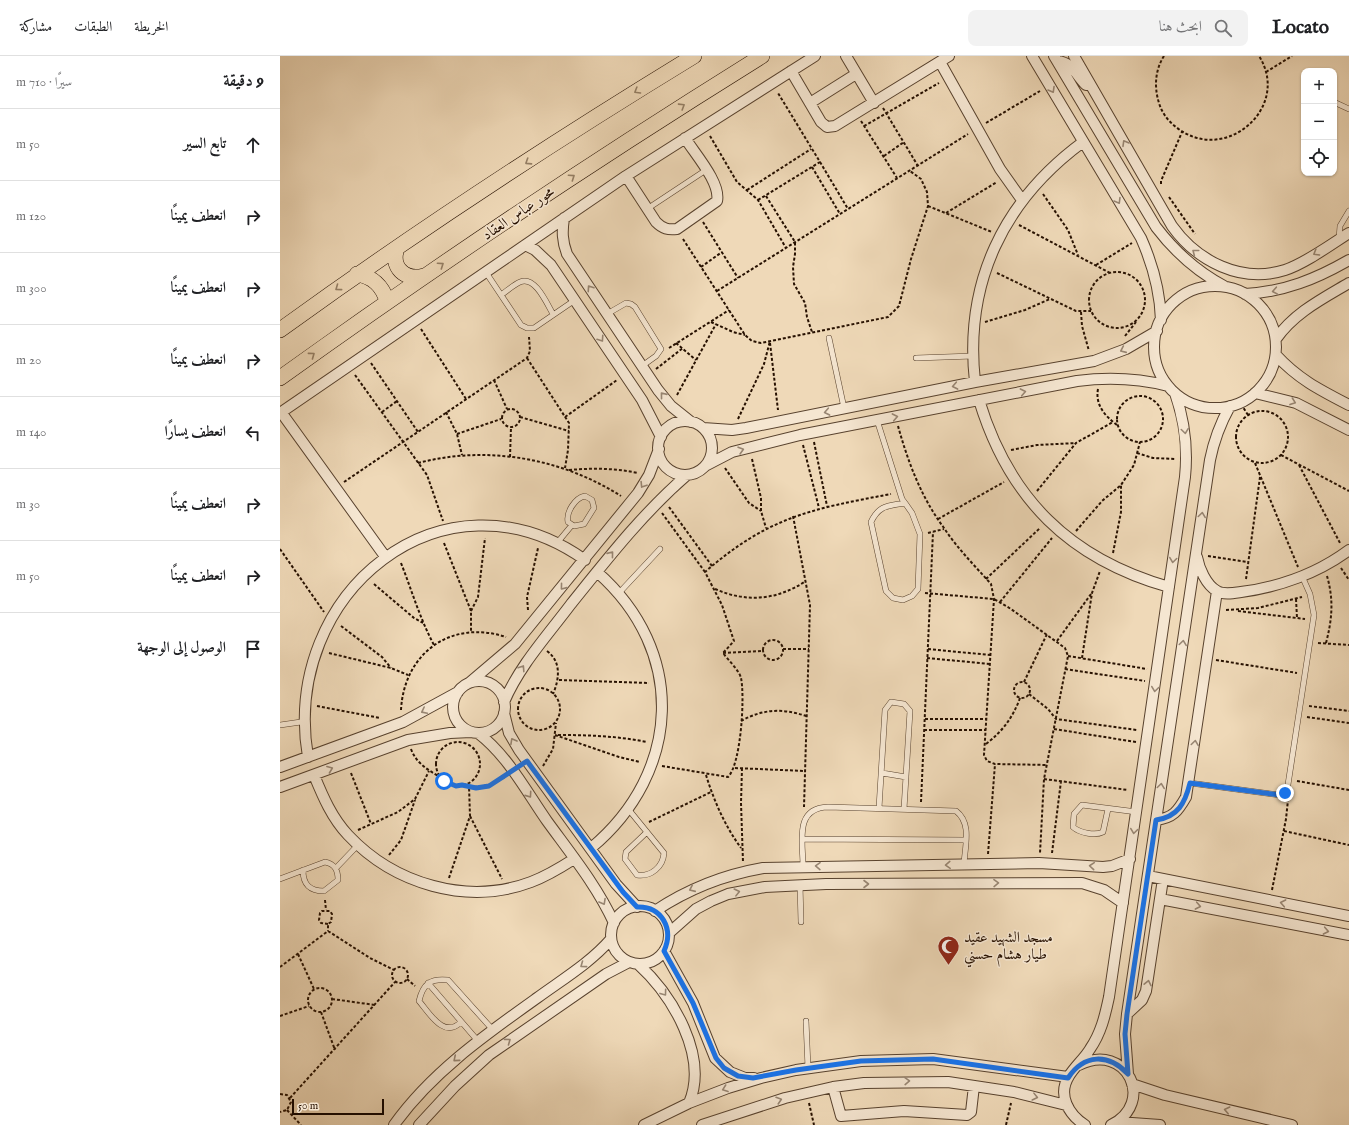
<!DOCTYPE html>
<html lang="ar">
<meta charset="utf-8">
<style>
:root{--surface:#fff;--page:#f2f2f2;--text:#202124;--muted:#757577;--line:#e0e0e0}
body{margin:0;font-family:"IM FELL English",Amiri,serif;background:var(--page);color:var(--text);direction:rtl}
.controls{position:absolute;right:12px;top:12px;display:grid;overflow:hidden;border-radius:8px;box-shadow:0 1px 3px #0004}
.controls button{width:36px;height:36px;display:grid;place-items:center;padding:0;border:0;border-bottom:1px solid var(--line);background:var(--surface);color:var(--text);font:20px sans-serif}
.scale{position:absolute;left:12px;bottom:10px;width:92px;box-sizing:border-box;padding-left:4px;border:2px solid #261000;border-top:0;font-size:11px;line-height:14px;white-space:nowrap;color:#261000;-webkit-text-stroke:3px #f5e6d1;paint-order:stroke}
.stop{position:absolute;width:12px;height:12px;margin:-9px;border:3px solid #1a73e8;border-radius:50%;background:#fff}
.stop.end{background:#1a73e8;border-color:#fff;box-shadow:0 1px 4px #0008}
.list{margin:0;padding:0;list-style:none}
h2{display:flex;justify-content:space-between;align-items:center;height:52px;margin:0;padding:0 16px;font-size:17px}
h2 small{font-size:13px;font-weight:400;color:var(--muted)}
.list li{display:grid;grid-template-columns:26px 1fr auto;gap:12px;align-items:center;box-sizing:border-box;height:72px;padding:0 16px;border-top:1px solid var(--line)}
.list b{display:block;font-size:15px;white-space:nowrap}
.list em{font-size:13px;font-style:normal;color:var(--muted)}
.icon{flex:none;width:22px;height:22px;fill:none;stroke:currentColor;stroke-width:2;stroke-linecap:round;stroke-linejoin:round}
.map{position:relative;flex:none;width:1069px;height:1069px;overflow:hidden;direction:ltr}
header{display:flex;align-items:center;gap:24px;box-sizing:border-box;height:56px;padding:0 20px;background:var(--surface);border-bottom:1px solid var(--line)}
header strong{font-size:19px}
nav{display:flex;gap:22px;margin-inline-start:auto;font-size:14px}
.search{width:280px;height:36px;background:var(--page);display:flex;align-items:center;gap:10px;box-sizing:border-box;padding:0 14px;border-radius:8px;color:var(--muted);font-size:15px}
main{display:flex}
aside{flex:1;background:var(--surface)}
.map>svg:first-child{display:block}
</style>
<header>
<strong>Locato</strong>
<div class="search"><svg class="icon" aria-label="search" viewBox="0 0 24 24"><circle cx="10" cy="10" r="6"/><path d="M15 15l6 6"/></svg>ابحث هنا</div>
<nav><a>الخريطة</a><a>الطبقات</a><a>مشاركة</a></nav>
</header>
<main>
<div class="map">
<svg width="1069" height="1069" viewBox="0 0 1069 1069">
<rect width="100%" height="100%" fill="#efd9b8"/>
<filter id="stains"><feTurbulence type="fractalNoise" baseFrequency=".005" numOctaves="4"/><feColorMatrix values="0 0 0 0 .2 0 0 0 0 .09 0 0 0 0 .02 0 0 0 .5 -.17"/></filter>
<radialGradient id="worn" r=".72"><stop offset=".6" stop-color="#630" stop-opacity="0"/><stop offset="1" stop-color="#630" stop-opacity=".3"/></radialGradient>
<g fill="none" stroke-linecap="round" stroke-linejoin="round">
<defs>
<path id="lane" d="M1056,47l13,6
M367,153l59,-39
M1059,183l1,-13 9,-15
M205,215l36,54 6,3h7l41,-28
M221,239c6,-4 12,-10 19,-13 15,-7 27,22 33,32
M327,258l19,-11 5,1 4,3 26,42 -5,7 -14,10
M549,282l15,70
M636,302l57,-2
M597,364l25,79 3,4
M305,440l7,4 2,8 -10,16 -10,2 -6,-4c-2,-10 7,-24 17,-26z
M625,447l7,10 8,21 -2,55 -6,7 -9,4 -10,-2 -7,-7 -15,-69c8,-17 17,-16 34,-19z
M277,487l15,-18
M339,537l41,-44
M0,669l21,-3
M602,717l24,4
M910,727l90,12 7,-4 27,-176 -4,-21 -8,-18
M599,752l6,-98 6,-8 13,2 6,7 -6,98
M828,753l-5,23c-8,4 -23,1 -30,-5l1,-13 8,-9 55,7
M349,754l35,43c-1,14 -13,24 -27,22l-12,-16 1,-7 21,-20
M523,783l162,1
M523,810c0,-24 -9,-58 25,-59l128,4c16,12 9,35 8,53
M56,812l22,-23
M0,823l45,-17c10,2 13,8 13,18l-14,11c-14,0 -21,-6 -21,-21
M520,829l1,37
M148,927l50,58
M526,965l2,47
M181,966c-17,17 -31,-8 -42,-21 4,-17 11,-23 29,-21l45,50"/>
<path id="street" d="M566,0l28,47
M752,0l109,182c12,27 19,52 20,82
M774,0l102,171c19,25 40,44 68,59
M794,0l98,170c25,35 69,58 113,44 21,-7 45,-25 64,-37
M777,5c15,1 19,14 29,24
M660,6l60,107 22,31
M511,15l30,51 6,5 8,-1 114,-70
M530,47l46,-29
M346,120l30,46c7,7 12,8 21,7l40,-28c4,-18 -22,-47 -32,-63
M284,162c-2,13 -2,23 3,36l91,136 13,16 20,16
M245,189l10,5 16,15 91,135 19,37
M874 291a61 61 0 1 1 122 0a61 61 0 1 1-122 0Z
M965,238c39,-2 71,-15 104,-34
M996,283c18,-26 46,-40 73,-56
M996,299c22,24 44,35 73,50
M695,326c-11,-99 28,-181 108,-240
M975,337l41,10 53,27
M699,344c30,99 91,159 190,187
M1,356l103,143
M0,357l346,-237 189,-120
M378 392a27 27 0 1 1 54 0a27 27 0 1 1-54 0Z
M423,372l29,2 14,-2 229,-46 119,-21 32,-12 31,-18
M425,410l27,-14 68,-17 277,-54c32,-4 60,-3 91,5
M917,501c2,11 9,28 20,34 6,4 17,2 24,1 38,-5 77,-19 108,-42
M173 651a26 26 0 1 1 52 0a26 26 0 1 1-52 0Z
M189,627l46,-39 123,-151 11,-18 10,-26
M224,646c16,-37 43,-66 67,-98 37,-46 72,-91 116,-129
M224,657l5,20 10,17 97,134 21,23
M198,677c30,23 48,58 69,88 24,33 50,65 67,102
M28,701c-28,-164 136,-297 277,-197
M0,711l123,-45 55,-30
M34,719c9,22 18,43 34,60 46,49 119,71 183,47 16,-6 29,-14 43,-23
M0,731l128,-47 42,-7 21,-1
M876,764c17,-2 22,-9 30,-23l31,-206
M311,792c91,-76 96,-197 6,-276
M868,820l201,40
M880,843l189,36
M331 879a29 29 0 1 1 58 0a29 29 0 1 1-58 0Z
M375,855c33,-22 68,-36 108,-43l276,-5 64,4 9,-1 18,-7
M389,877l27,-24 15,-8 17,-7 37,-7 61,-3 256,-1 22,7 19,13
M384,895l29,52 22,55 15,14 15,6h9
M358,908c34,31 71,92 51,139
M847,958l15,-14 4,-9 17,-112
M799,1009c48,-24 77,38 32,60
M848,1018l-3,-40 2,-20 83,-554c4,-20 10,-36 20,-54
M852,1028l33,11 127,30
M553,1031l8,29 63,-5 63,4 4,-3 3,-26
M838,1066l42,3
M114,1069c37,-52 91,-90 143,-127 26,-19 53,-35 74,-59
M139,1069l36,-39 34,-31 117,-81 23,-12
M364,1069l45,-22 39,-15 33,-10 35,-8 65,-9 72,-2 135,18
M422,1069l83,-27 48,-11 31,-4 84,-1 66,10 52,13
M805,1069c-16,-10 -28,-30 -16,-49 6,-10 15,-17 21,-27 11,-16 15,-33 19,-52l76,-520c3,-30 0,-55 -10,-84"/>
<path id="primary" d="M117,192c-7,19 8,33 27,28
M77,218c16,3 25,11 30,27
M0,274c134,-97 273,-188 414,-274
M0,322c157,-113 318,-220 482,-322"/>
</defs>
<use href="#lane" stroke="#58422e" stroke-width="6"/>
<use href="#street" stroke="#58422e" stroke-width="12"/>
<use href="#primary" stroke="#261000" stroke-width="16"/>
<path stroke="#261000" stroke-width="2" stroke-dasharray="3 2" stroke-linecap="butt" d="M884,0c-9,14 -10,31 -5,47 3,10 9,18 17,24 48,39 116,-19 83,-71
M986,16l26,-16
M603,52l35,58
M581,65l36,57
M706,67l54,-32
M584,70l75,-43
M430,80l27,46 21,18 28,48
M604,100l20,-14
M540,106l28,47
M532,111l28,47
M881,128v-3l21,-49
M467,134l64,-41
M763,138l25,36 10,25
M486,140l29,46v12l-2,13 1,17 11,19 2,14 5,15
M889,141l26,37
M478,144l62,-38 -42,-69
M648,150l64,26
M666,157l51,-31
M423,166l35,56
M739,169l91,48
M403,183l62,96 7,6 9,2 127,-26 11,-11 12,-47 17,-53 -1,-14 -6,-13 -11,-8
M816,209l36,-22
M421,211l21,-15
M809 244a28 28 0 1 1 56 0a28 28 0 1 1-56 0Z
M717,217l79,38h15
M437,235l251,-157
M801,256l1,14 7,25
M431,266l22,10 12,3
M705,266l40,-12 25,-11
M141,273l45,70
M845,280l11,-14
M396,287l20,17
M490,287l8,67
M389,292l60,-38
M247,302l42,65 -1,27 -3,18
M91,307l47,69
M376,313l27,-21
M75,319l72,100 16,46
M214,324l13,29
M818,333c-3,16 7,27 19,36
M397,339l39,-71
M837 363a23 23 0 1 1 46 0a23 23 0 1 1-46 0Z
M961,348l7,11
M222 362a9 9 0 1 1 18 0a9 9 0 1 1-18 0Z
M956 381a26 26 0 1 1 52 0a26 26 0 1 1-52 0Z
M102,356l15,-11
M166,356l11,22 5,21
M240,361l49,14
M285,361l52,-37
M458,363l26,-55 6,-23
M618,370c10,36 23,71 46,102 13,20 31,38 47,56l3,15 -10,156 3,6 8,3 52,1
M177,378l44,-15
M534,386l13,64
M523,389l16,63
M731,394l26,-5 39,-2
M857,397l16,5 22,1
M1001,399l68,36
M230,401l1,-30
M472,403l9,39v13l5,17
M138,407c69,-18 143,-5 203,33
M975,407l43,104
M1019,409l41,78
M445,412l24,35 12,8
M289,414c23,-2 45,-2 69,3
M64,426l183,-124 3,-7 -1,-14
M757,435l39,-48 37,-21
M389,451l43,59
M382,457l43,59
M513,460l17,89 -6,202
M658,463l66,-37
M796,475l26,-30 19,-16 13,-20 6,-23
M648,477l16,-4
M164,487l27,68v20
M0,493l44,63
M833,497l8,-41v-27
M928,500l40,6
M121,507c11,28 19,56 33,82
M1061,512l8,12
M706,523l54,-51
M966,523l14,-102
M94,528l40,34 9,5
M435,533c32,14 62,11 91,-8
M645,537l69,6 17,10 54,39 3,8 -24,123 -4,74
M1016,543l1,19
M720,546l52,-64
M248,554l-1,-13 11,-49
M946,554l32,-2 44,-11
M191,555l7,-14 7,-59
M958,555l67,8
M61,570l41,31 9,11
M483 594a10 10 0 1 1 20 0a10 10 0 1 1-20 0Z
M777,585l34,-47
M1038,587l31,2
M1046,587c6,-23 8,-43 1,-67
M503,593h26
M648,593l62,6
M267,595c15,11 12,29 6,43
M49,597l62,15 17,7
M443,597l40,-2
M788,600l79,13
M647,602l63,6
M802,602l10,-65 8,-22
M936,604l81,13
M785,613l80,12
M279,624l90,3
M734 634a8 8 0 1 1 16 0a8 8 0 1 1-16 0Z
M744,626l23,-48
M238 653a21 21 0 1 1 42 0a21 21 0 1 1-42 0Z
M749,638l19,15 8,10 81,11
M37,650l63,12
M1029,650l40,5
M121,654c3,-57 50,-91 105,-73
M1027,661l42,6
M645,663h62
M461,665c22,-12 41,-13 65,-5
M774,673l82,13
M644,674h62
M275,679l64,22 21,5
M278,679c30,0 59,1 89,7
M156 708a22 22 0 1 1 44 0a22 22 0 1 1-44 0Z
M706,688c17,-13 27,-27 34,-46
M131,693c5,14 17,21 29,28
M263,710l10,-17 3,-26
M382,710l66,11c13,-13 17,-80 13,-99 -2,-8 -13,-18 -18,-25l11,-12 -12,-36 -17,-33c63,-55 106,-63 186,-78
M455,712l70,3
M462,712l-1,35 2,59
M71,717l20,51
M426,719c8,26 19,51 35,73
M764,723l84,11
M1017,725l52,9
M184,730c16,2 27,0 41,-9
M641,746l12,-270
M190,760l32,63
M369,766l62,-30
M78,774l40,-18 17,-13 14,-28
M1004,775l65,14
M772,797l9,-72
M708,798l7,-90
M109,799l12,-15 14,-40
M169,822l21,-62 -1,-30
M992,834l14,-71 2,-19
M45,844l1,10
M48,868l-7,-1 -2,-3 1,-7 2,-2h8l2,3 -1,8 -3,2v7
M48,875l42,27 24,12
M18,898l16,35
M0,911l48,-36
M112 919a8 8 0 1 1 16 0a8 8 0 1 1-16 0Z
M127,923l8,7
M28 944a12 12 0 1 1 24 0a12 12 0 1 1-24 0Z
M52,943l43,6
M41,956l14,38
M0,960l29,-10
M0,1038l7,1 4,7 -4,8 -7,2
M10,1042l105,-116
M529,1047l5,22
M7,1054l14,15
M726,1069l5,-22"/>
<use href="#lane" stroke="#f5e6d1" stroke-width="5"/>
<use href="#street" stroke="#f5e6d1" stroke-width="10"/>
<use href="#primary" stroke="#efd9b8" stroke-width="15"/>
</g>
<defs><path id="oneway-chevron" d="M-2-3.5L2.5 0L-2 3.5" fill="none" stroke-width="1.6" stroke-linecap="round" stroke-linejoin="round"/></defs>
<g stroke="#988673">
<use href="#oneway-chevron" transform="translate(772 34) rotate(60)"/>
<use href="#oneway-chevron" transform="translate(845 87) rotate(-120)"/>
<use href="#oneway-chevron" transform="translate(838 145) rotate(59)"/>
<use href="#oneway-chevron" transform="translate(915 196) rotate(-142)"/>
<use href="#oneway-chevron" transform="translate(1036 197) rotate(149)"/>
<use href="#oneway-chevron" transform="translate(310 232) rotate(-124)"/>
<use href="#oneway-chevron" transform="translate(995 235) rotate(170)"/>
<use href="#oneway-chevron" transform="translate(321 283) rotate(56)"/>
<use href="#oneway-chevron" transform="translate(843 294) rotate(156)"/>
<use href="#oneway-chevron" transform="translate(675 330) rotate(169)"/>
<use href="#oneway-chevron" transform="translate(743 336) rotate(-11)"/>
<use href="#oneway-chevron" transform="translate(383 339) rotate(-129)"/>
<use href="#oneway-chevron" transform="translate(1013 346) rotate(20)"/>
<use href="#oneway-chevron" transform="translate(547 356) rotate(169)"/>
<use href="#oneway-chevron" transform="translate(615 361) rotate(-11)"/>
<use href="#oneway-chevron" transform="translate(905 375) rotate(82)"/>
<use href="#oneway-chevron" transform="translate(461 394) rotate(-16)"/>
<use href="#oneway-chevron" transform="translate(363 429) rotate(122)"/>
<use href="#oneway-chevron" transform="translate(922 459) rotate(-82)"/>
<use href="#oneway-chevron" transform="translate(331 498) rotate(-51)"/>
<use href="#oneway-chevron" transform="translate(893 504) rotate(98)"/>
<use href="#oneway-chevron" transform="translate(283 531) rotate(129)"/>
<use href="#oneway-chevron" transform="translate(903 587) rotate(-82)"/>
<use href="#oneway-chevron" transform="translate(242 612) rotate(-57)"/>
<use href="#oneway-chevron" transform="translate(875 633) rotate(98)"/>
<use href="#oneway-chevron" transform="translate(144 655) rotate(153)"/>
<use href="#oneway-chevron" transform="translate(233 685) rotate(-119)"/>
<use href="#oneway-chevron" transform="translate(915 687) rotate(-82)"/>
<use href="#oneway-chevron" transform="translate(50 713) rotate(-21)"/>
<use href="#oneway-chevron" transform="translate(881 730) rotate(-82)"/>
<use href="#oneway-chevron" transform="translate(249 739) rotate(55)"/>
<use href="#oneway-chevron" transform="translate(854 775) rotate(98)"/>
<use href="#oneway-chevron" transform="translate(668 809) rotate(177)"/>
<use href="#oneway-chevron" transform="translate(538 810) rotate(-179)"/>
<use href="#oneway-chevron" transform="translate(812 810) rotate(-175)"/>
<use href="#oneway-chevron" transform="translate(716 827) rotate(-1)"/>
<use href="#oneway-chevron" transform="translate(586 828)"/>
<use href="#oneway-chevron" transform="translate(412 833) rotate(156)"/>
<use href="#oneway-chevron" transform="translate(457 836) rotate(-14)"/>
<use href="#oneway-chevron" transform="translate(323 846) rotate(61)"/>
<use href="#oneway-chevron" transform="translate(1003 847) rotate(-169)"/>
<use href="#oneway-chevron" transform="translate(918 850) rotate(11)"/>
<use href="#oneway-chevron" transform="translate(1046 875) rotate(11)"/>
<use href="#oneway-chevron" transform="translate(303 909) rotate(144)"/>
<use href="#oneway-chevron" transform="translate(868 927) rotate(-78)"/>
<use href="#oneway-chevron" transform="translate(384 937) rotate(54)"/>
<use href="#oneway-chevron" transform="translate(228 985) rotate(-36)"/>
<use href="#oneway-chevron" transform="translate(176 1003) rotate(140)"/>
<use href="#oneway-chevron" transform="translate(627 1025) rotate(-2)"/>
<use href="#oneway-chevron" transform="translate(445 1033) rotate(160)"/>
<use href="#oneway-chevron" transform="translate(755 1041) rotate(14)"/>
<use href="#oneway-chevron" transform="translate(499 1044) rotate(-18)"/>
<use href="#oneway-chevron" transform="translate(947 1054) rotate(-167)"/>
</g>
<g stroke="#957f65">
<use href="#oneway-chevron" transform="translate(357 35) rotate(149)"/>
<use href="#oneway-chevron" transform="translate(402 50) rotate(-32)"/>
<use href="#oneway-chevron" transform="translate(248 106) rotate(147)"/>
<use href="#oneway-chevron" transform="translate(292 121) rotate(-34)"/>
<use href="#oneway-chevron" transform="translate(161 209) rotate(-34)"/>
<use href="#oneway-chevron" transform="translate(58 232) rotate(144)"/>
<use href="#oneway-chevron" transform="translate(32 299) rotate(-36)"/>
</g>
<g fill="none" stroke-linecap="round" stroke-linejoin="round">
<path stroke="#1a73e8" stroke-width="5" d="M164,725l12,5 6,-1 14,3 13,-2 38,-25 96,131 14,15c25,-1 37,22 27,44l29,52 23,55 8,10 14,8 15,2 43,-8 65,-9 72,-2 135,19c16,-24 40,-25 60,-4l-3,-40 2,-20 29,-194c22,-3 29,-17 34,-37l90,12 5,-2"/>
</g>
<defs>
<symbol id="mosque-pin" viewBox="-11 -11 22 30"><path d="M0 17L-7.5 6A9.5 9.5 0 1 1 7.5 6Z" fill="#8f2418" stroke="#f5e6d1"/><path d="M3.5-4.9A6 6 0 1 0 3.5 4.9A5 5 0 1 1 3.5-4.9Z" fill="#fff"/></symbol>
</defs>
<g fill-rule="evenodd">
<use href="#mosque-pin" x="656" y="878" width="25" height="34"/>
</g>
<g text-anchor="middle" stroke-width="3" stroke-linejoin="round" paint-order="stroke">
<g font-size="15" fill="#261000" stroke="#f5e6d1">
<text transform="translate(238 157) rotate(-34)" y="5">محور عباس العقاد</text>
</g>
<g font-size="15" fill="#261000" stroke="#f5e6d1" text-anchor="start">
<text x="684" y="886">مسجد الشهيد عقيد<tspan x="684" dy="17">طيار هشام حسني</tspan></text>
</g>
</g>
<rect width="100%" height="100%" filter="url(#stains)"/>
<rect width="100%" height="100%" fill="url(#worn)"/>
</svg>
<div class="controls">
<button>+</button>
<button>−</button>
<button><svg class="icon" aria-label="locate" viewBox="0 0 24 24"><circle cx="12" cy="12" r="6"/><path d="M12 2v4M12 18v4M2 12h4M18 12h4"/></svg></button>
</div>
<div class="scale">50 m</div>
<div class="stop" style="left:164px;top:725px"></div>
<div class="stop end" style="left:1005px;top:737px"></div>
</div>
<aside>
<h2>9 دقيقة<small>سيرًا · 710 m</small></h2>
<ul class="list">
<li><svg class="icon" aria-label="ahead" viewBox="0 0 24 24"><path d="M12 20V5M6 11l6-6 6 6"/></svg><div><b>تابع السير</b></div><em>50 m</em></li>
<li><svg class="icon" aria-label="right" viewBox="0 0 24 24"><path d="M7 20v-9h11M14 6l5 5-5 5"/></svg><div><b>انعطف يمينًا</b></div><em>120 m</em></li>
<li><svg class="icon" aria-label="right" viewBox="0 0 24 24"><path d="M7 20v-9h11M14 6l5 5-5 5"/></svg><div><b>انعطف يمينًا</b></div><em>300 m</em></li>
<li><svg class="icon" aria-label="right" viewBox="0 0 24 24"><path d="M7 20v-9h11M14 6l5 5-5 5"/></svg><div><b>انعطف يمينًا</b></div><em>20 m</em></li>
<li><svg class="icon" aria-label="left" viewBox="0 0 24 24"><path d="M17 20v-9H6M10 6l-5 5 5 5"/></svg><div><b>انعطف يسارًا</b></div><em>140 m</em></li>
<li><svg class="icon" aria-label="right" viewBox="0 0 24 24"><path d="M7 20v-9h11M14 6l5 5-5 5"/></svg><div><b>انعطف يمينًا</b></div><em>30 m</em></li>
<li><svg class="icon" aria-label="right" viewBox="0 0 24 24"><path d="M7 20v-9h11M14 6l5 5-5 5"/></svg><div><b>انعطف يمينًا</b></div><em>50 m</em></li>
<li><svg class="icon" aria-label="arrive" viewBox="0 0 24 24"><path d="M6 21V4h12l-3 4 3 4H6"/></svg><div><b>الوصول إلى الوجهة</b></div></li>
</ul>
</aside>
</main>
